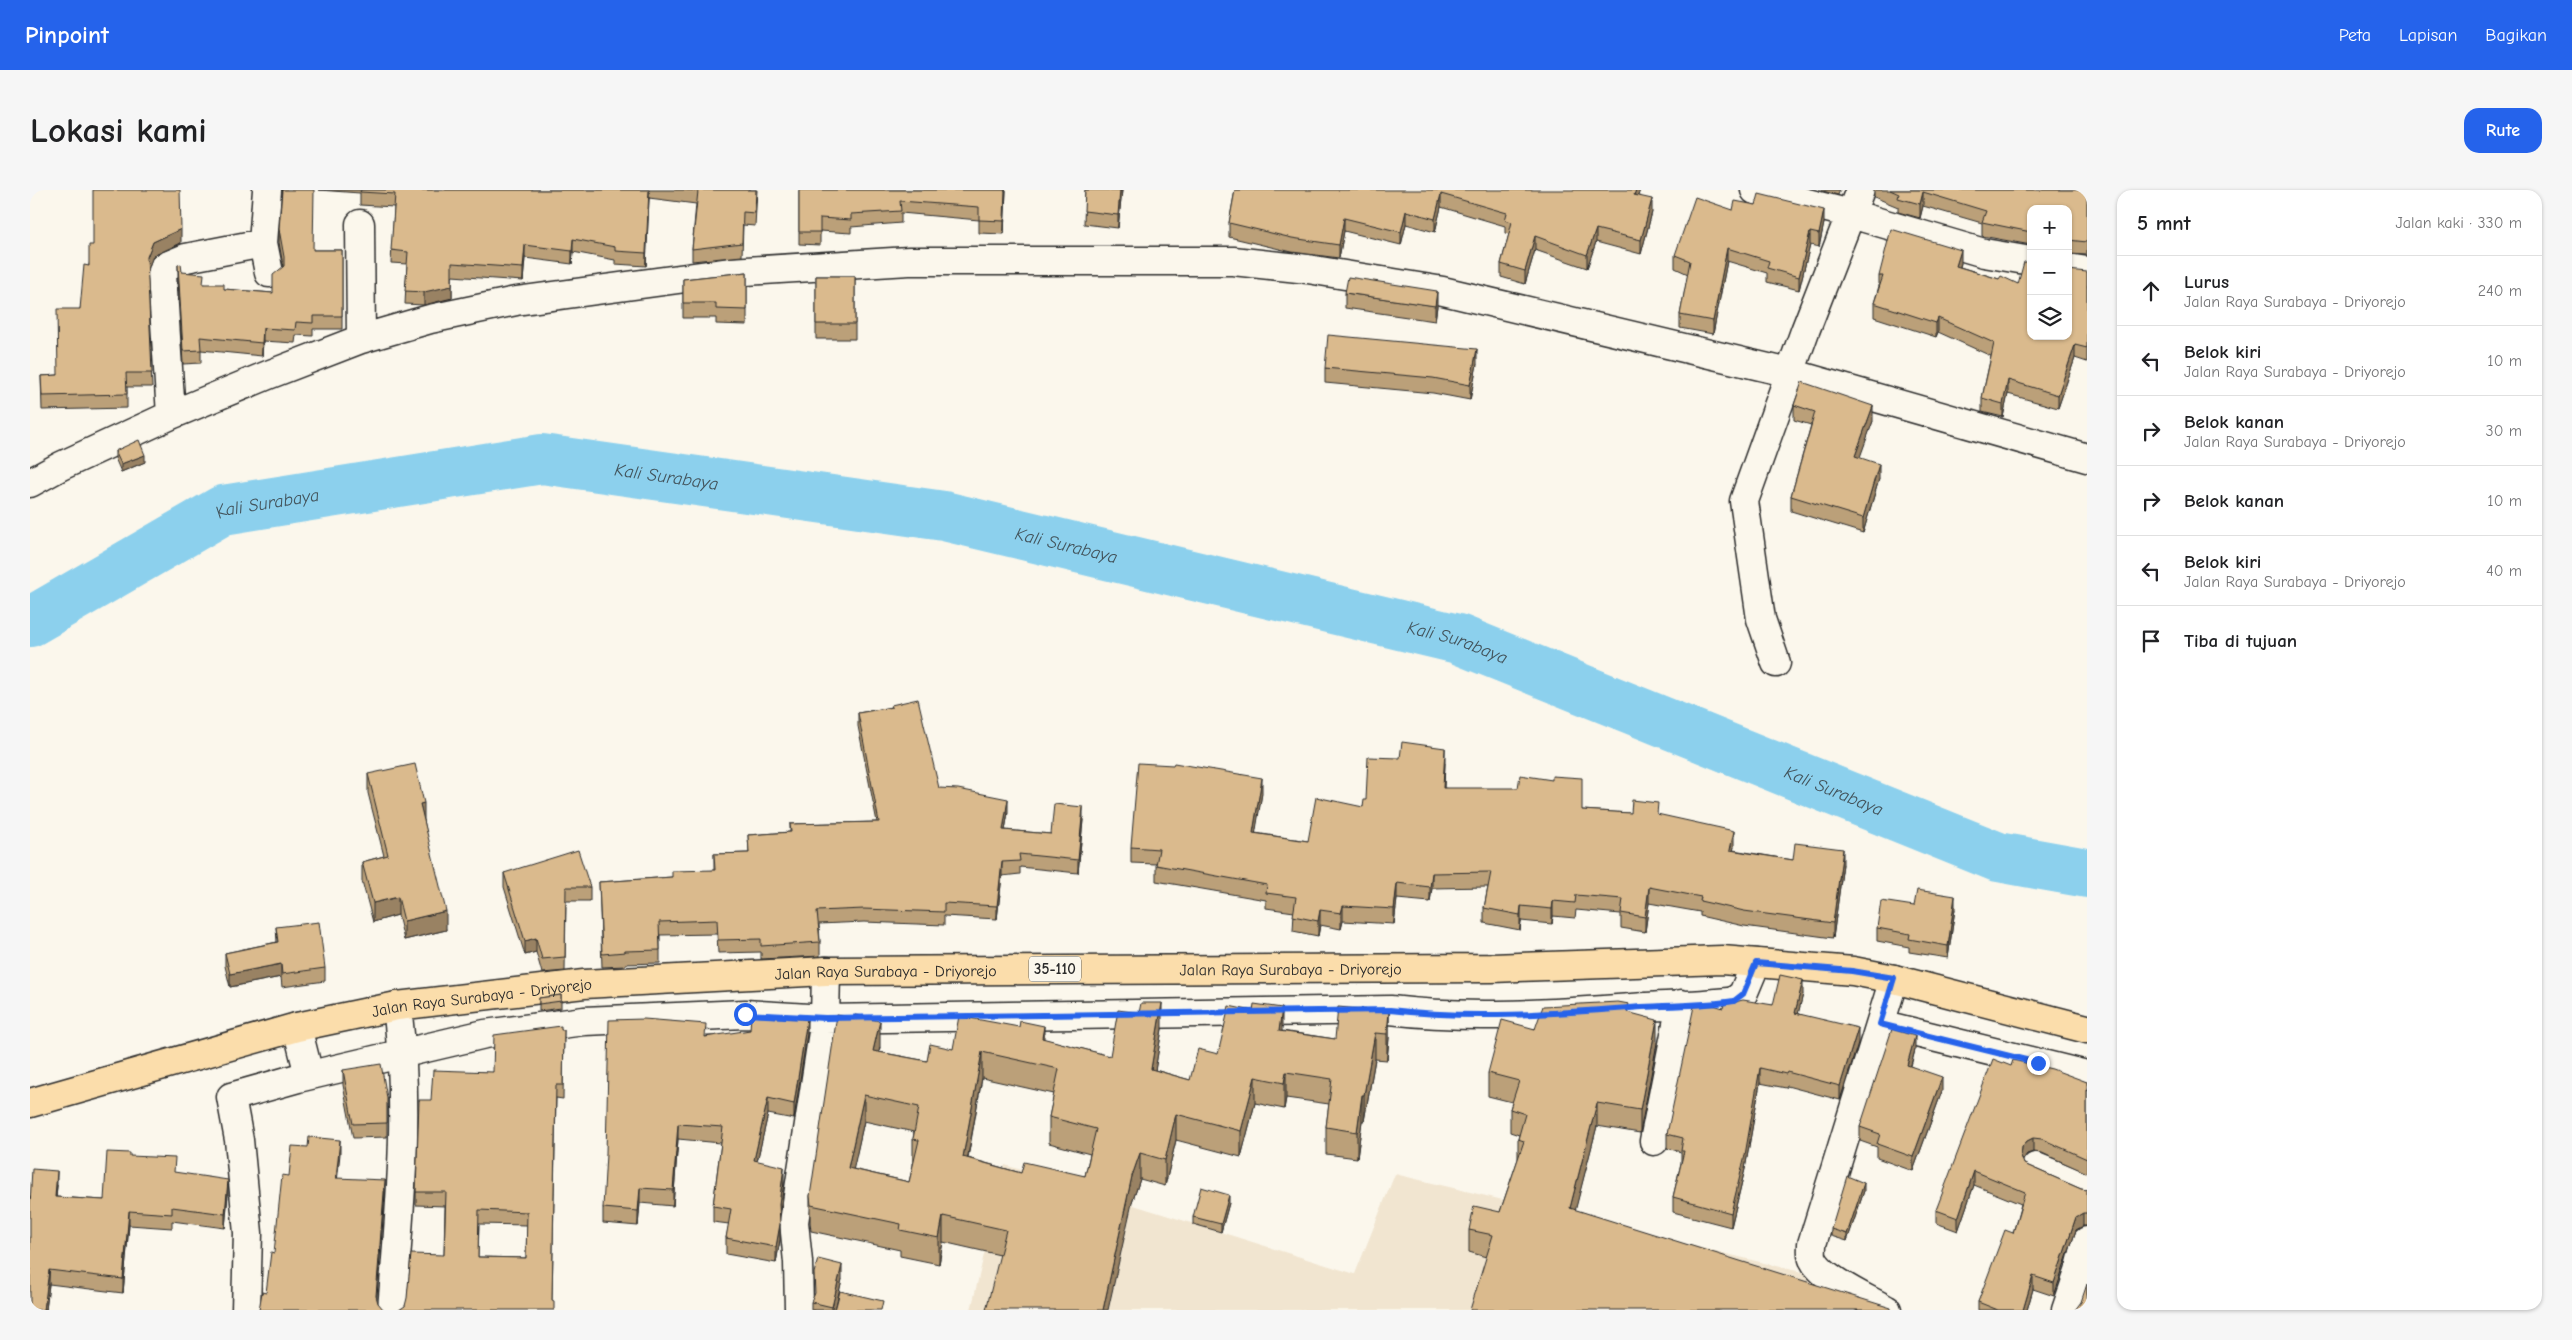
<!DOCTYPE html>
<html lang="id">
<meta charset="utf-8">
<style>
:root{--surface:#fff;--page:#f6f6f6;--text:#202124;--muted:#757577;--line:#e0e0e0;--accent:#2563eb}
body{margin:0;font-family:"Comic Neue",sans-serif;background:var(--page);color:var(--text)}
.controls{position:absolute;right:15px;top:15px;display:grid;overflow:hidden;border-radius:10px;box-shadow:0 1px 4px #0004}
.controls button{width:45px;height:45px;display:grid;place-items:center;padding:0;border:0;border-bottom:1px solid var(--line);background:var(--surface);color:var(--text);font:25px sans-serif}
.stop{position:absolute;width:15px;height:15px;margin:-11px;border:4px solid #2563eb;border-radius:50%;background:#fff}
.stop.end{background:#2563eb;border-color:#fff;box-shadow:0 1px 5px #0008}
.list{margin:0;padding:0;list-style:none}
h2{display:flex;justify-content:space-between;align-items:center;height:65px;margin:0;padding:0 20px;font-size:21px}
h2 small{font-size:16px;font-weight:400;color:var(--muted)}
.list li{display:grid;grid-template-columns:32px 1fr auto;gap:15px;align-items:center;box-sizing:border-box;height:70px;padding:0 20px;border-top:1px solid var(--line)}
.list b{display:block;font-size:19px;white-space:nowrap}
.list p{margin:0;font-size:16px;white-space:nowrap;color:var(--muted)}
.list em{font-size:16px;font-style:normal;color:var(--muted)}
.icon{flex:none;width:28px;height:28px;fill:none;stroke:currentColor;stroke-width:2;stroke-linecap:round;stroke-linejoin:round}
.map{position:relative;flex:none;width:2057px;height:1120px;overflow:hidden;border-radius:15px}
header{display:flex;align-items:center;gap:30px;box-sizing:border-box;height:70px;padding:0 25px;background:var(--accent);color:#fff}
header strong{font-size:24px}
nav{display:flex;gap:28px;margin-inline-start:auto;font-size:18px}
.intro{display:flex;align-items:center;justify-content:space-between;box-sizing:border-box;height:120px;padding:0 30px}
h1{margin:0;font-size:35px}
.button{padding:12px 22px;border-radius:15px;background:var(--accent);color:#fff;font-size:18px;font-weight:700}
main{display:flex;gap:30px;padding:0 30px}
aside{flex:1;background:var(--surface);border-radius:15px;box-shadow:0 1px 4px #0004}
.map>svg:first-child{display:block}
</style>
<header>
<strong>Pinpoint</strong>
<nav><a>Peta</a><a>Lapisan</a><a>Bagikan</a></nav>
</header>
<div class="intro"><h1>Lokasi kami</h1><a class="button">Rute</a></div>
<main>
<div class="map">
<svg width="2057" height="1120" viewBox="0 0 2057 1120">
<rect width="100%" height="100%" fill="#fbf7ec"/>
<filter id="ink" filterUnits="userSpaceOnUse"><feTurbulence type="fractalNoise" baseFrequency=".02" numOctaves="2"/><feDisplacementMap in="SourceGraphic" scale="10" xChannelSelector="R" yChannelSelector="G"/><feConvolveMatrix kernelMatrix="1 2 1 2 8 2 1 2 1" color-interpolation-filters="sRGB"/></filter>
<g filter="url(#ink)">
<path fill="#f1e5d0" d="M975,975l350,109 40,-100 456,110 -8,26h-872z"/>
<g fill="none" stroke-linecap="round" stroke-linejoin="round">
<path stroke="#8cd0ed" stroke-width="50" id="s1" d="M0,432l193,-112 319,-51 402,57 514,123 540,218 89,16"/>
<defs>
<path id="street" d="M237,0l-4,53 6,30
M1725,0l96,24 133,39 47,8
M330,34l1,115
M2038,78l19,3
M141,225l-9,-140 2,-8 22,-9 77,-15
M0,293l31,-17 110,-51 97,-40 93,-36 69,-20 86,-18 214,-29 179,-11h324l75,8 135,22 347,82 297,85
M1746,473l-15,-44 -17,-118 61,-170 55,-141
M1850,834l207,51
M267,837l12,48
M1624,951l27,-137
M2006,977l51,21
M769,1118l-1,-46 -4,-40 31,-203 1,-48
M216,1120l2,-77 -9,-93 -8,-43 67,-19 187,-44 99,-13 161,-7 80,5 565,-9c84,10 172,3 256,-3 29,-2 59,-2 88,-6l9,-7 13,-31
M362,1120c8,-103 18,-201 5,-304
M1857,1120c-19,-11 -65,-31 -74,-51 -2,-4 -1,-10 -1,-15l82,-265
M2036,1120l13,-38 8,-31"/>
<g id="primary">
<path id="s2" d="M0,913l267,-76 100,-21 187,-22 242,-13 666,-3 230,-8 131,11 41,8 193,50"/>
</g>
</defs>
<use href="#street" stroke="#2b2b2b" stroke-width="31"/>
<use href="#primary" stroke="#2b2b2b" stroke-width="31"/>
<use href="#street" stroke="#fbf7ec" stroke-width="28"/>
<use href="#primary" stroke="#fbddab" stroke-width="28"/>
</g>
<path fill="#bba079" stroke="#2b2b2b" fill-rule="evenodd" d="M288,0h439l-2,36 -12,-1 -1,31 -50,5v-12l4,-45 -47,-6 -3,68 -31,-2v-4l-42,-8 -1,12 -47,-6 -2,23 -71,-5v22l-28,7 -19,-1 2,-40 -16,-1 3,-56 -34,-2v-12z
M769,0h207l-2,44 -25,-1v-13l-78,-7v10l-50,4v6l-31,-2v14l-21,-1z
M1055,0h37l-4,38 -34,-4z
M1205,0l403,6 14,16 -11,42 -45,-12 -9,26 -52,-18 -10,34 -24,-7v-13l8,-30 -4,-1v-7l-64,-19 -6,25 -29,-8 -5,21 -57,-14 -5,27 -47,-6 -63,-15v-14z
M1789,0h21l-2,5z
M1844,0h213v65l-19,-1v-45h-37v36l-49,-9v-13l-59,-17 -3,12 -22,-6v-5l-24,-10z
M1703,20l91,13 -5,24 -9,-2 -11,45 -32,-8v-9l-40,-12 -14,73 -33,-6v-13l8,-41 -13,-6v-13z
M249,39l34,21h29v79h-29v7l-17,-1 -1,8 -32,-2 -1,15 -61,-6v13l-18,1 -5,-86v-13l4,7 22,12 20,5 49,4 10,-27 -4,-24z
M151,53l-28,13 -6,14 5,117h-25v21l-85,2 -1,-34 17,-1 22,-66 13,-64z
M1931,73l-1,4 39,12 19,5 13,52 56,-64v90l-12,-4 -17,50 -50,-14 -5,23 -21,-5v-14l9,-42 -53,-24 -2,5 -62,-20v-14l5,-17v-10z
M717,82v53l-31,-1v-6h-33v-39z
M786,86h39v63h-39z
M1315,103l92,13 -2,15 -90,-13z
M1447,174l-7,36 -37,-7 -108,-10v-15z
M1764,215l79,16 -14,37 20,21 -16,54 -72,-22v-15l20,-71 -17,-5z
M85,261l30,11 -24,10 -6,-14z
M861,515l48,83 69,24 -3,18 46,4 32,-14 -5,53 -58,-6v7l-18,2 -5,43 -53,-3v9l-80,-3 -45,2 1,18v14l-59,3v-7l-43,1 -1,-19 -57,1v28l-35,1v2l-23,1 -3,-85 73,-5 42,-7v-16l35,-1 -1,-18 42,-3v-8l87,-2 -19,-96v-13l33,-6z
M1415,573l-1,25 138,22 76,5 76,32 -1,3 60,10 50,4 -10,74 -89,-12 -44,-10v-4l-51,-9 -4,29 -24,-4v-14l-45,-4 -1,8 -22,-2 -1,8 -31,-3 -1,9 -36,-7v-15l4,-21 -56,1 -2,14 -33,-3 -3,25 -51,-3 -2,8 -21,-4 -2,11 -25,-5 1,-19 -28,-4v-8l-110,-19v-17l-25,-1v-16l131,-54 -7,40 53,8 55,-34 3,-7z
M338,584l56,46 22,110 -42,10 -6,-25 -25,7 -11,-41v-19l22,-6 -16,-63z
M474,683l86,14v14h-24l-1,70 -23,2 -6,-21 -11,3 -21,-68z
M1884,716l41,3 -7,49 -39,-6v-5l-32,-6v-13z
M246,737l49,41v13l-43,6 -1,-10 -51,10 -5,-21v-13l52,-11z
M1773,804l-5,19 60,30 -18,57 -53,-14 -1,2 -26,-5 -15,86 -14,58 -58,-15v-15l8,-34v-11l-14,-4v-14l56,-126 50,-3z
M531,805v13l-22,3v-13z
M1359,822v26l-2,22 -12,-1 -11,62h-2l-5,37 -31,-4v-27l3,-23 -43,-6 -2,11 -29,-6 -14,54 -65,-17 -11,46 -25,-7 -8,24 -132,52 -57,-13 -4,22 -39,-8v-6l-89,-19 -1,-9v-26l44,-177 26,28 -1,5 48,9 26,-12 91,-10 66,17 52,-27 -7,41 35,10 28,-26 64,-23 53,8zM952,888l72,16 -5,23v26l41,11 -5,22 -64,-3 -53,-15zM834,931l50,11 -1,7v26l-4,17 -56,-13z
M1599,822l28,31 -17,90 -43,-7 -22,84 316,100 -405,-53 -17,-5v-22l31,-18 18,-53v-20l1,-4 -9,-3v-23l2,-7 -24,-6v-23l47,-44z
M531,840h3l-1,69 -7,-1 -4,202 -147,6 39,-51 1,-49 -29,-1v-13l15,-92 62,-28zM449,1034l48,1 -1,33 -48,-1z
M777,844l-13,85 -26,-5 -11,47 27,21 -5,33 1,25 -4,23 -50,-9v-16l3,-14 -16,-2v-16l8,-63 -43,-4 -5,67 -33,-3 -2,23 -35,-3v-15l103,-172z
M1885,860l-4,16 31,25 -29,80 -36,-13v-11l-17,-6v-14z
M1981,876l76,16v91l-45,-20 -9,-1 -6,2 -5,6 2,4 57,25 6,1v36h-4l-7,4 -22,66 -21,-7 -6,21h-49v-8l35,-69 8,-29 -47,-19 -16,46 -22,-8v-13z
M313,880l44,28v39l-34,1 -10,-53z
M100,966l98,38 -3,34 -53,-7v7l-43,-3 -6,68 -74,-9 -3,26 11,-125 -1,12 48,3z
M1834,1001l-17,50 -16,-5v-7z
M1199,1013l-8,29 -28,-8v-7z
M812,1089l-7,31h-24v-8z"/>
<path fill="#998263" stroke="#2b2b2b" d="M619,0v8l-3,68v-13z
M975,0h1l-2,44v-13z
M1090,0h2l-4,38v-13z
M1606,0h4l-6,18v-13z
M1893,2v14l-3,12v-14z
M1411,4v13l-6,25v-13z
M1622,9v13l-11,42v-14z
M1794,20v13l-5,24v-13z
M1376,21v13l-5,21v-13z
M1314,28v13l-5,27v-13z
M151,39v14l-28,13 -6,16v-15l6,-15z
M1566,39v13l-9,26v-13z
M1780,42v13l-11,45v-13z
M1505,46v14l-10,34v-13z
M543,49v13l-1,12v-13z
M495,55v13l-2,23v-13z
M1697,58v13l-14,73v-13z
M1931,60v13l-5,17v-14z
M422,86v22l-28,7v-13z
M1407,101v15l-2,15v-15z
M1908,128v14l-2,5v-14z
M233,138v13l-1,15v-13z
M2045,155v13l-17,50v-13z
M1447,159v15l-7,36v-15z
M1978,190v14l-5,23v-13z
M1843,216v15l-18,50v-15z
M115,265v7l-24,10v-8z
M1849,274v15l-16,54v-15z
M1415,558v15l-2,41v-16z
M1232,588v15l-9,55v-15z
M978,609v13l-5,31v-13z
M394,613v19l-4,-18z
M1053,617v13l-5,53v-13z
M1704,641v16l-4,18v-15z
M1813,659v15l-10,74v-15z
M972,672v14l-5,43v-13z
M1402,683v15l-2,14v-15z
M1367,693v16l-3,25v-15z
M1619,697v16l-4,29v-15z
M1925,706v13l-7,49v-12z
M368,707v18l-25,7v-19z
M1523,711v15l-1,8v-15z
M1313,716v15l-2,8v-16z
M1491,716v15l-1,9v-15z
M1290,720v15l-2,11v-15z
M416,721v19l-42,10v-19z
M506,748v14l-11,3v-14z
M251,774v13l-51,10v-13z
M1773,790v14l-8,33v-14z
M1132,813v26l-11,66v-26z
M1252,818v26l-3,-3z
M1359,822v26l-2,22v-26z
M777,829v15l-13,85v-15z
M1627,830v23l-17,90v-23z
M850,831v26l-7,30v-26z
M1014,836v26l-2,-14z
M1828,838v15l-18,57v-14z
M1345,843v26l-11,62v-26z
M1885,846v14l-8,29v-14z
M952,862v26l-19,105v-26z
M1730,878v15l-15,86 -14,58v-14z
M1256,882v26l-2,11v-26z
M1225,887v26l-14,54v-26z
M1912,887v14l-29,80v-14z
M834,905v26l-16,73v-26z
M1332,905v26l-5,37v-26z
M738,908v16l-14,61v-15z
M1567,913v23l-27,105v-23z
M1146,924v26l-11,46v-26z
M648,934v15l-5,67v-16z
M2003,948v14l-6,2 -5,7 -1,-5 1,-9 5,-6z
M310,950v14l-4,38v-14z
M1110,963v26l-8,24 -24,107h-5l29,-134z
M754,977v15l-5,38v-16z
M27,981v14l-2,26v-14z
M1944,981v14l-16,46v-13z
M198,990v14l-3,34v-14z
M355,990v14l-9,115v-13z
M1834,993v8l-17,50v-7z
M610,998v15l-2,23v-15z
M1199,1005v8l-8,29v-8z
M99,1021v14l-6,68v-14z
M2053,1023v13l-7,4 -22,66v-13l22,-66z
M913,1026v26l-4,22v-26z
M750,1034v16l-4,23v-16z
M812,1075v14l-7,31h-3v-3z
M19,1080v14l-3,26h-2z
M2003,1086v13l-6,21h-4z"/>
<path fill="#daba8d" stroke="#2b2b2b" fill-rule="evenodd" d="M63,0h87l1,39 -28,13 -6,15 5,116h-26l1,21 -85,2 -1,-20 17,-1 -1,-66h23l4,-44 5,1v-21h4z
M252,0h32l-1,60h29v66h-29v7l-17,-1 -1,8 -32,-2 -1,15 -62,-6 1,13 -18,1 -5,-86 3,-1 1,8 22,2 -1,10h21v5l49,4v-18l11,-9v-9l-5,-28z
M331,0h288l-3,63 -31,-2v-4l-42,-8 -1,12 -47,-6 -2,23 -71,-5v23l-28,6 -19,-1 3,-39 -17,-2 4,-56 -35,-2z
M657,0h69l-1,23 -12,-1 -1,31 -50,6 6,-58z
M769,0h206l-1,31 -25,-1v-13l-79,-6 1,10 -50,3v6l-31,-2v14h-21z
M1055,0h35l-2,25 -34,-4z
M1205,0h401l-2,5 18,4 -11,41 -45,-11 -9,26 -52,-19 -10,35 -24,-7 11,-42 -7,-2 2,-7 -66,-19 -6,25 -29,-8 -5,21 -57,-14 -5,27 -47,-7 -63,-15z
M1860,0h197v52l-19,-2v-31h-37v23l-49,-10 4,-11 -63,-19 -3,12 -22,-6 1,-4z
M1729,4l65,16 -5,24 -9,-2 -11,45 -32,-9 2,-7 -42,-13 -14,73 -33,-6 10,-54 -15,-6 20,-58 38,13 2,-9 21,4z
M1861,39l70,21 -5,16 43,13 2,-3 17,8 6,-22h7v74h37v-66l19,2v76l-12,-3 -17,50 -50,-15 -5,24 -21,-6 12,-55 -56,-25 -2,5 -62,-20 9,-27h-4z
M717,82v38l-31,-1v-6h-33v-24z
M786,86h39v48h-39z
M1318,87l89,14 -2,15 -90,-13z
M1298,145l149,14 -7,36 -37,-7 -108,-10z
M1772,192l71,24 -18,50 24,8 -16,54 -72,-22 24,-84 -21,-7z
M109,250l6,15 -24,9 -6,-13z
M888,509l21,89 19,1 50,10 -5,31 48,4 3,-30 29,3 -5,53 -59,-6 1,7 -18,1 -5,44 -53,-3v9l-80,-3 -47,2 3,31 -59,4v-7l-43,1 -1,-20 -58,2 1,28 -35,1v1l-23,2 -3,-72 73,-5v-6l43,-1 -1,-16 35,-1 -1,-18 43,-3 -1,-8 89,-2 -21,-109 34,-6 -1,-2z
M1372,552l43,6 -2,40h75l2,-13 32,5v-4l30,2v32l49,3 1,-13 26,3 -1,11 77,17 -4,19 63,10 2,-17 48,6 -10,74 -89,-12 -44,-10 1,-4 -52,-10 -4,30 -24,-4 2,-14 -47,-4 -1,8 -22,-2 -1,8 -31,-3 -1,9 -36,-7 7,-36 -59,1 -2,14 -33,-4 -3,26 -51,-3 -2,7 -21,-3 -2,11 -25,-5 3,-19 -30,-4 1,-8 -111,-20 3,-16 -28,-2 7,-84 35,2 1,-2 88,15 -9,55 55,8 8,-44 47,10 1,-7h2l2,-43 32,1z
M385,574l9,39 -4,1 26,107 -42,10 -6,-24 -25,6 -11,-41 26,-7 -20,-81z
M548,660l12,37h-24l-1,70 -23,2 -6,-21 -11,3 -21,-68z
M1887,700l38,6 -7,50 -39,-7 1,-5 -33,-6 4,-27 33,5z
M289,732l6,46 -43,6 -1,-10 -51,10 -5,-21 53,-11 -2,-15z
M1750,785l23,5 -8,33 63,15 -18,58 -53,-14 -1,2 -26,-6 -15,87 -14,58 -58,-16 11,-46h-3l2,-13 -16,-4 27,-128 20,-1 9,3 1,-4 19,-4 30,5z
M531,805v6l-22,3v-6z
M1588,812l11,2 -2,8 30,8 -17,90 -43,-7 -27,105 321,100v2h-421l23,-75 -24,-5 5,-24 26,6 24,-71 -6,-2 7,-25 -15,-5 9,-28 -31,-8 14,-53 33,9 8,-23z
M1111,813h21l-11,66 39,11 8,-31 20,5 11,-48 24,5 1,-7 28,4 -3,23 56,8 3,-32 51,5 -2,22 -12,-1 -11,62h-2l-5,37 -31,-5 6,-48 -46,-7 -2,11 -29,-6 -14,54 -65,-17 -11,46 -25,-7 -8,23 -29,134h-117l20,-80 -63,-14 -4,22 -39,-8 1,-6 -90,-19 -1,-9 27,-181 17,4 1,-4 25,6 -7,30 54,10 3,-17 23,5 6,-33 60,11 1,-6 24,5 -2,12 68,18 8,-46 21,3zM952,862l77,17 -10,48 47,12 -11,47 -61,-14 -3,11 -58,-16zM834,905l55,12 -6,32 6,1 -10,42 -61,-14z
M721,825l56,4 -13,85 -26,-6 -14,62 30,7 -5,37 1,20 -4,23 -50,-9 5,-29 -18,-3 10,-79 -45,-3 -5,66 -33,-2 -2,23 -35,-3 3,-54 3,-134 35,-1 62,5 -1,13 45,-7z
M531,836v4h3l-1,55h-7l-4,215 2,1v9h-155l6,-4 2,-8 4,-44 33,1 2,-63h-30l3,-92h12l2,-30 60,2 1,-37zM449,1020l48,2 -1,46 -48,-1z
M1862,839l23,7 -8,29 35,12 -29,80 -36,-13 3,-10 -20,-7z
M1963,869l18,7 2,-6 39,9 35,13v77l-45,-20 -9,-1 -6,3 -5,6 -1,9 3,8 57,25 6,1v23h-4l-7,4 -22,66 -21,-7 -10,34h-25l-20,-8 27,-72 8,3 12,-41 -51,-21 -16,47 -22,-8z
M351,874l6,34v25l-34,1 -10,-54z
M279,947l31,3 -4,38 49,2 -9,116 2,7 5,6 2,1h-126l3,-18 4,1 5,-41 3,1 8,-78 7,1 3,-30 16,1z
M77,962l23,1v3l45,2 -1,14 54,8 -3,34 -53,-7v7l-43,-3 -6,68 -74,-9 -5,40h-14v-106l2,-35 25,2 -2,26 49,3z
M1817,986l17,7 -17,51 -16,-5z
M1171,997l28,8 -8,29 -28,-7z
M788,1069l24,6 -10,42 -21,-5 4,-9 -1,-20z
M2057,1094v26h-12l6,-8z
M810,1101l43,10 -2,9h-46z"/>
</g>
<g fill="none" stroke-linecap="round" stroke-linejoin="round" filter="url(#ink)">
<path stroke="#2563eb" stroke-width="6" d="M715,824l80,4 565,-8c83,10 170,3 252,-3 31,-2 62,-1 92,-6l9,-7 13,-31 96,8 42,7 -14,46 158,39"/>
</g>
<g text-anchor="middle" stroke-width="4" stroke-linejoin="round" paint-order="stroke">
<rect fill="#fbf7ec" stroke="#696865" stroke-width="1" x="999" y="766.5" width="52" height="25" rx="4"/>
<g font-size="15" font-weight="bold" fill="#2b2b2b">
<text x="1025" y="784">35-110</text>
</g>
<g font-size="16" fill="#2b2b2b" stroke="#fbf7ec">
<text dy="6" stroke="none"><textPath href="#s2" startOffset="1275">Jalan Raya Surabaya - Driyorejo</textPath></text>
<text dy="6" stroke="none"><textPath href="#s2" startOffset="870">Jalan Raya Surabaya - Driyorejo</textPath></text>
<text dy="6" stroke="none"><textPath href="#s2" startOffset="465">Jalan Raya Surabaya - Driyorejo</textPath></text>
</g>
<g font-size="18" font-style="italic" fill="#43545c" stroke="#fbf7ec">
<text dy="6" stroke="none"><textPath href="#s1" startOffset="672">Kali Surabaya</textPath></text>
<text dy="6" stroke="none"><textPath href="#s1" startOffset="268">Kali Surabaya</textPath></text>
<text dy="6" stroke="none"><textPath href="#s1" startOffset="1078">Kali Surabaya</textPath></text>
<text dy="6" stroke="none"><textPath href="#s1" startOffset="1481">Kali Surabaya</textPath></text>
<text dy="6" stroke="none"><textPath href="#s1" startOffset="1886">Kali Surabaya</textPath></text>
</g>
</g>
</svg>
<div class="controls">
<button>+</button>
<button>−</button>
<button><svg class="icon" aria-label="layers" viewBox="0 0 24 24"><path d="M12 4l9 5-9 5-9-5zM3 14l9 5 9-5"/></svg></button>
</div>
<div class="stop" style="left:715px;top:824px"></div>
<div class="stop end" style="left:2008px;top:873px"></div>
</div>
<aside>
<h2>5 mnt<small>Jalan kaki · 330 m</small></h2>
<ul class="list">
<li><svg class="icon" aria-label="ahead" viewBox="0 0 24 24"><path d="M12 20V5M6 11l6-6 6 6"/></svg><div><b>Lurus</b><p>Jalan Raya Surabaya - Driyorejo</p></div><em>240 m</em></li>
<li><svg class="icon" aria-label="left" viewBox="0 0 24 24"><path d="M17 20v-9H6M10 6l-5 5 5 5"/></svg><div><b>Belok kiri</b><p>Jalan Raya Surabaya - Driyorejo</p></div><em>10 m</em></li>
<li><svg class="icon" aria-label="right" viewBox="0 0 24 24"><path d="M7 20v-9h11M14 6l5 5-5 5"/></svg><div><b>Belok kanan</b><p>Jalan Raya Surabaya - Driyorejo</p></div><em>30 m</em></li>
<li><svg class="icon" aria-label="right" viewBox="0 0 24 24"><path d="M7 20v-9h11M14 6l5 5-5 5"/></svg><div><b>Belok kanan</b></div><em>10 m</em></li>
<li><svg class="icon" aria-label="left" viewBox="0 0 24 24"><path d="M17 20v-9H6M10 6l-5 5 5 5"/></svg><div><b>Belok kiri</b><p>Jalan Raya Surabaya - Driyorejo</p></div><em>40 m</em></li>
<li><svg class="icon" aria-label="arrive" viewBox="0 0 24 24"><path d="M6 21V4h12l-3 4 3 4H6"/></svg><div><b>Tiba di tujuan</b></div></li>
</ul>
</aside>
</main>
